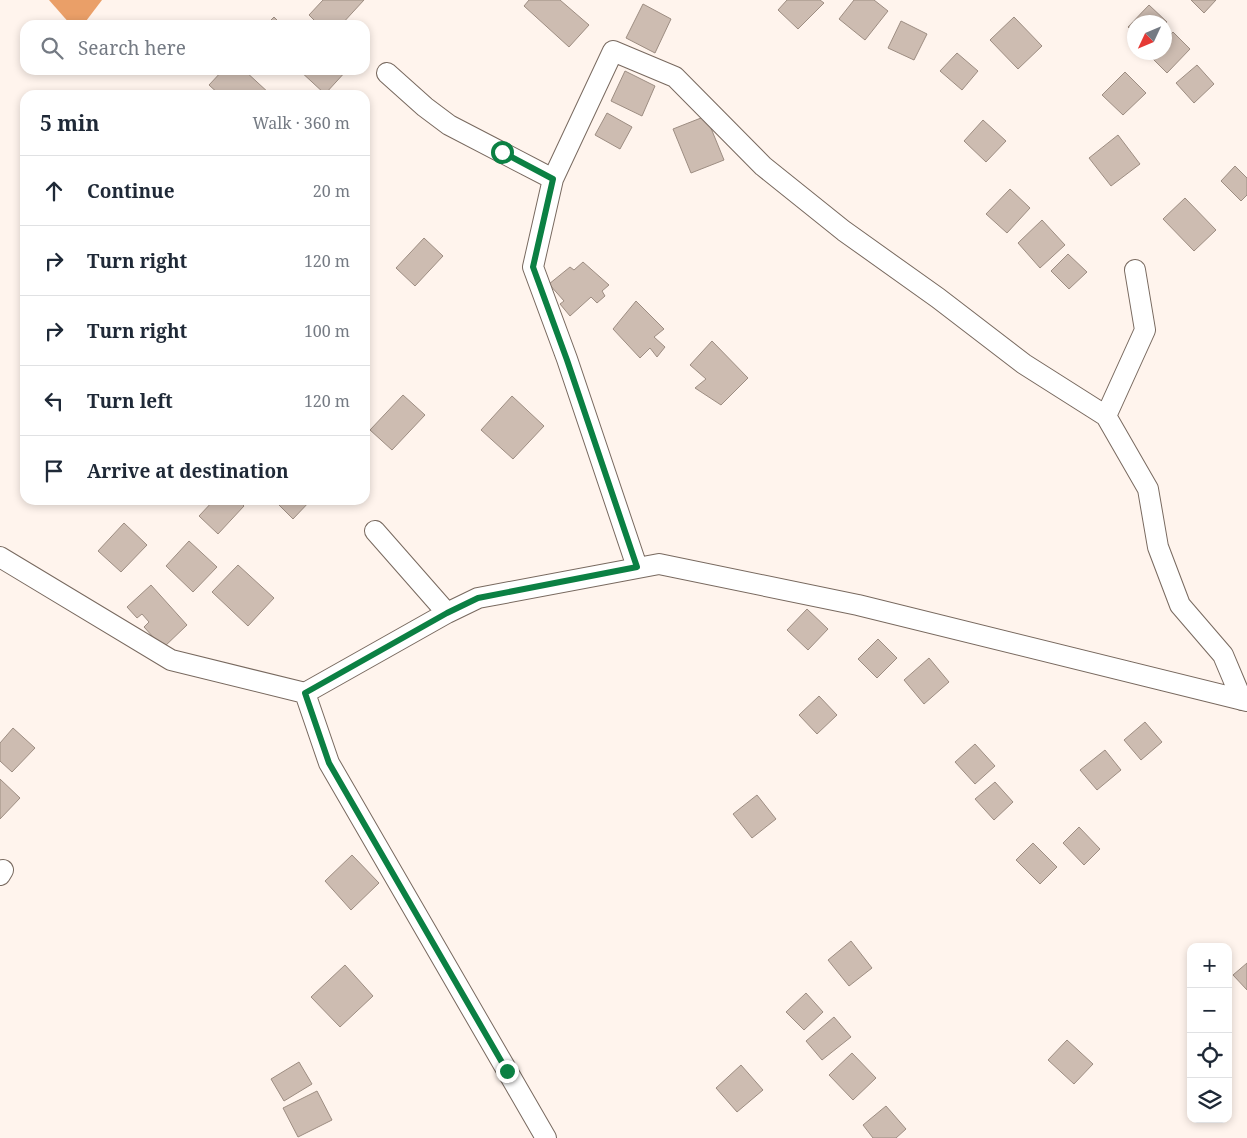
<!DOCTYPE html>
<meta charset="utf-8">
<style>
:root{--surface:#fff;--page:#f6f6f7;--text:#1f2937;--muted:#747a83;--line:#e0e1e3}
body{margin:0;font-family:"Noto Serif",serif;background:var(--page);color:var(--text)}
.controls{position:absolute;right:15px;bottom:15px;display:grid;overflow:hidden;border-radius:10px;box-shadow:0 2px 8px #0003}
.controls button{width:45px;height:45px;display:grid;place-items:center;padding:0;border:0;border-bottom:1px solid var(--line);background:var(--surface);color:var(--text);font:25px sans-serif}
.compass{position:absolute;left:1127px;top:15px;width:45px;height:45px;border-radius:50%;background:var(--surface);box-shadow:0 2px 8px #0003;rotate:226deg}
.stop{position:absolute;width:15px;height:15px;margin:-11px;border:4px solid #0b8043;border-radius:50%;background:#fff}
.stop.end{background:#0b8043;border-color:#fff;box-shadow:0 1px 5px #0008}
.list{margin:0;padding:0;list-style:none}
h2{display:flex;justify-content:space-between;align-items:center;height:65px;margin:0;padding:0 20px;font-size:21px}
h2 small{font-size:16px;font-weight:400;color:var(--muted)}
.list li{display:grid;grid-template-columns:32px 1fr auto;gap:15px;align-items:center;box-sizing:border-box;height:70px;padding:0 20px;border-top:1px solid var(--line)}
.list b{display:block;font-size:19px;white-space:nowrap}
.list em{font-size:16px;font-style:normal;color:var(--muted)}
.icon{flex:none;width:28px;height:28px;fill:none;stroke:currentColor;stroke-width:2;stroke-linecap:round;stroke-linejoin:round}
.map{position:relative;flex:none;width:1247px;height:1138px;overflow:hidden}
.search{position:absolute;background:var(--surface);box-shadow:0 2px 8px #0003;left:20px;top:20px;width:350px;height:55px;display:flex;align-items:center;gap:12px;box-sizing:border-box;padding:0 18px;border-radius:15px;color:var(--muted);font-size:19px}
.panel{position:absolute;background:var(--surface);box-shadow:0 2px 8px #0003;left:20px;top:90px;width:350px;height:415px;border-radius:15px}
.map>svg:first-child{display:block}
</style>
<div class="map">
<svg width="1247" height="1138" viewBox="0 0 1247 1138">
<rect width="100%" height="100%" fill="#fff4ed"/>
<path fill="#ea9f68" d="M49,0h53l-19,25h-12z"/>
<path fill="#cdbcb1" stroke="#9d8d82" d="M323,0h41l-23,25h-22l-10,-10z
M529,0h31l29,25 -20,22 -45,-41z
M787,0h33l4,3 -26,26 -20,-19z
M854,0h20l14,11 -23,29 -26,-21z
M1191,0h25l-12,13z
M643,4l28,15 -16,34 -29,-15z
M1149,5l18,17 -3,3v-3h-30v11l-6,-6z
M274,17l8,8h-16z
M1014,17l28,29 -24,23 -28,-29z
M901,21l26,13 -13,26 -26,-12z
M1173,32l17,17 -23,24 -17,-17 3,-4h11v-11z
M957,53l21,18 -16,19 -22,-19z
M1197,65l17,19 -20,19 -18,-20z
M223,70h21l26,24 -50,1 -11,-10z
M299,70h48l-22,24z
M625,71l30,15 -13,30 -31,-15z
M1125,72l21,21 -23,22 -21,-20z
M607,113l25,14 -12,22 -25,-14z
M706,116l18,44 -33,13 -18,-44z
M983,120l23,21 -20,21 -22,-21z
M1118,135l22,29 -29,22 -22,-28z
M1235,166l12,12v17l-6,6 -20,-20z
M1010,189l20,19 -23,25 -21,-19z
M1185,198l31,32 -22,21 -31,-32z
M1042,220l23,25 -25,23 -22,-25z
M424,238l19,18 -28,30 -19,-18z
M1068,254l19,18 -18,17 -18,-18z
M583,262l26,23 -7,6 3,5 -8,7 -6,-6 -21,19 -10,-12 4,-3 -15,-17 21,-17 4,3z
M636,301l28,28 -10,8 11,10 -8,10 -7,-9 -10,10 -27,-29z
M712,341l36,37 -27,27 -26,-17 11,-9 -16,-14z
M403,395l22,20 -33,35 -22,-20z
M512,396l32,30 -31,33 -32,-29z
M214,500h24l6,6 -26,28 -19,-18z
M274,500h37l-18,19z
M124,523l23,22 -26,27 -23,-21z
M189,541l28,26 -24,25 -27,-26z
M238,565l36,33 -26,28 -36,-34z
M151,585l36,40 -24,23 -19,-21 5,-5 -7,-8 -5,4 -10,-11z
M807,609l21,20 -20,21 -21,-20z
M878,639l19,19 -20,20 -19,-19z
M929,658l20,24 -25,22 -20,-24z
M819,696l18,19 -20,19 -18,-19z
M1145,722l17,20 -21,18 -17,-20z
M13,728l22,20 -23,24 -12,-11v-18z
M975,744l20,22 -20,18 -20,-22z
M1105,750l16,20 -24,20 -17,-20z
M0,779l20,19 -20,21z
M995,782l18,20 -19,18 -19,-21z
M757,795l19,24 -24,19 -19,-24z
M1079,827l21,22 -16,16 -21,-22z
M1033,843l24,24 -17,17 -24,-24z
M352,855l27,28 -28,27 -26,-29z
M851,941l21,27 -23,18 -21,-26z
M1247,963v27l-14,-15z
M345,965l28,31 -33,31 -29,-30z
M806,993l17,19 -19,18 -18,-18z
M834,1017l17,20 -29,23 -16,-19z
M1067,1040l26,24 -19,20 -26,-24z
M852,1053l24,25 -23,22 -24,-25z
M299,1062l13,22 -28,17 -13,-22z
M741,1065l22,25 -26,22 -21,-24z
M317,1091l15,29 -34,17 -15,-29z
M886,1106l20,23 -10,9h-23l-10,-13z"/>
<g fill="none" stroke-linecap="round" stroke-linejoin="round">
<defs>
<path id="minor" d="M387,73l38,34 24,18 104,54
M1106,416l39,-86 -10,-60
M375,531l72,82
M0,557l171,103 134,33 142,-80 31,-15 181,-34 199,41 389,96
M637,567l-70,-208 -34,-92 20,-88 60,-128 62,26 88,89 81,65 94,67 86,66 82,52 42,73 10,58 22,58 43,50 19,45
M305,693l24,70 217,375
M0,875l3,-5"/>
</defs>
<use href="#minor" stroke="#78695f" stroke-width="22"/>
<use href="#minor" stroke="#fff" stroke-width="20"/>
</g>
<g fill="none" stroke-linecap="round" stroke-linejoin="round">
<path stroke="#0b8043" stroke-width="6" d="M502,152l51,27 -20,88 34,93 70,207 -159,31 -31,15 -142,80 24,70 178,308"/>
</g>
</svg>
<div class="controls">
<button>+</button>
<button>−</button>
<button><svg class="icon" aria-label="locate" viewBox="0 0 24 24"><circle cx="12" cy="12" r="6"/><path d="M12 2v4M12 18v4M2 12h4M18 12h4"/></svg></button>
<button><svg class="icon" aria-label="layers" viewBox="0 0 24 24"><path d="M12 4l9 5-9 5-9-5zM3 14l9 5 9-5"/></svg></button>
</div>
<svg class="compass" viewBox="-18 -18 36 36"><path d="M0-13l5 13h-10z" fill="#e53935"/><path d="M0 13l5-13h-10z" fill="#747a83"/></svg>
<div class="stop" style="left:502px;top:152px"></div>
<div class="stop end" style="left:507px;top:1071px"></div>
<div class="search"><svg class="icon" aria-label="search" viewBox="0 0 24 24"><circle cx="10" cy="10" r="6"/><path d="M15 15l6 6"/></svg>Search here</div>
<section class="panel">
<h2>5 min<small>Walk · 360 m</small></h2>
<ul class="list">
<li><svg class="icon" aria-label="ahead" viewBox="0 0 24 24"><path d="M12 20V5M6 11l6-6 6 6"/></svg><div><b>Continue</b></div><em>20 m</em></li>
<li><svg class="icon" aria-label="right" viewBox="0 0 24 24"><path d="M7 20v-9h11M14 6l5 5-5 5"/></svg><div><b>Turn right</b></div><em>120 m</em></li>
<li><svg class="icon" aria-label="right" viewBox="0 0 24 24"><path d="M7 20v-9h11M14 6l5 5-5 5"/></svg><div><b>Turn right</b></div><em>100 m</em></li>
<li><svg class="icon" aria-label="left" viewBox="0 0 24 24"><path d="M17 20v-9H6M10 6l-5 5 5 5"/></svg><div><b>Turn left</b></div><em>120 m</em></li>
<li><svg class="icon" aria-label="arrive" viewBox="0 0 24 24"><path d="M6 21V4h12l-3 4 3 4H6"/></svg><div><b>Arrive at destination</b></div></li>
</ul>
</section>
</div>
